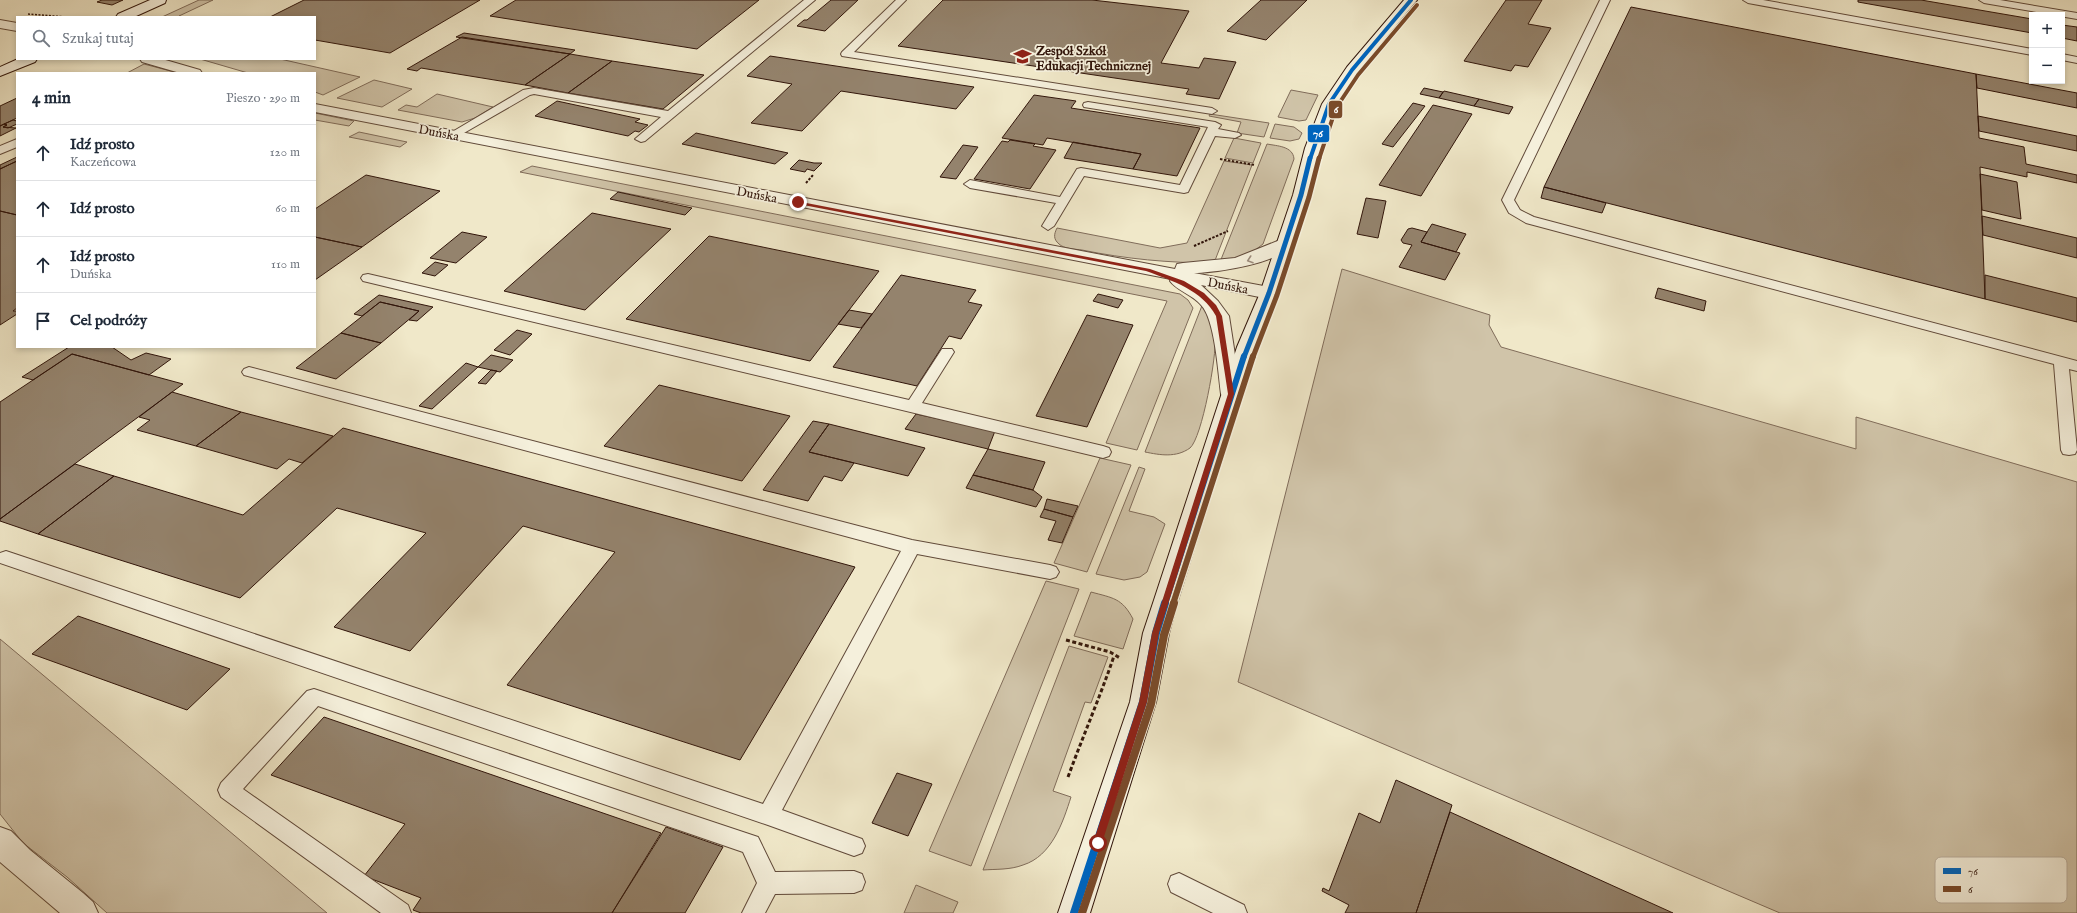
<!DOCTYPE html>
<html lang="pl">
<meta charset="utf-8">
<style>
:root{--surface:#fff;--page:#f2f2f3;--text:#1f2937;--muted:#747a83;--line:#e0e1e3}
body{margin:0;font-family:"IM FELL English",serif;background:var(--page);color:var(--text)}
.controls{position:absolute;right:12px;top:12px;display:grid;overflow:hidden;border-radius:0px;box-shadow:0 2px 6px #0003}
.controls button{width:36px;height:36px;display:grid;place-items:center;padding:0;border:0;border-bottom:1px solid var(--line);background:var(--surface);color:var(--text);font:20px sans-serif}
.stop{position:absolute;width:12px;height:12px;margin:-9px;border:3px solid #8f2418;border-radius:50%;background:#fff}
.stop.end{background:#8f2418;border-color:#fff;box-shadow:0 1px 4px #0008}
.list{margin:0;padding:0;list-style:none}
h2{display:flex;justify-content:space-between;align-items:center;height:52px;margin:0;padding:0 16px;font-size:17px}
h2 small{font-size:13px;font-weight:400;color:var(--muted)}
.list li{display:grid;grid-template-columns:26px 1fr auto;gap:12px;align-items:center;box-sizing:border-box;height:56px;padding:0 16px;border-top:1px solid var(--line)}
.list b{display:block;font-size:15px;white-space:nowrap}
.list p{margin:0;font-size:13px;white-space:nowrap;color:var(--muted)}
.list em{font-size:13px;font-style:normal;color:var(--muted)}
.icon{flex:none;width:22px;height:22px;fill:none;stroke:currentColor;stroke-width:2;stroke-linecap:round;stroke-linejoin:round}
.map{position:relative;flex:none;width:2077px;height:913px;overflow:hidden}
.search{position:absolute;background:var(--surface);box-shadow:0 2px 6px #0003;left:16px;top:16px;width:300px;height:44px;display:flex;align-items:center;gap:10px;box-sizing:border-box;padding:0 14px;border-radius:0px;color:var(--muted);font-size:15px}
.panel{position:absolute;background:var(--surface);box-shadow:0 2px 6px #0003;left:16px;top:72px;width:300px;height:276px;border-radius:0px}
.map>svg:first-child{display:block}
</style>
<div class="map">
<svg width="2077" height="913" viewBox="0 0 2077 913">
<rect width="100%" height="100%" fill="#f0e8c9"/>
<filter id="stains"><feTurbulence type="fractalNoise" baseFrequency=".005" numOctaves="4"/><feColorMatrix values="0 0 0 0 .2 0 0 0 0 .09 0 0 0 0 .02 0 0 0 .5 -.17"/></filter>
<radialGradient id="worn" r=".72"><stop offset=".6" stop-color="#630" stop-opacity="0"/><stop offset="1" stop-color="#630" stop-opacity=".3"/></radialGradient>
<path fill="#d0c4a9" stroke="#806c5a" d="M199,0h14l-34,16 4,1h-21z
M200,59h80l80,18 -37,18 -8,-3v-19h-67z
M144,64l34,9h-51z
M374,80l38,9 -30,18 -45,-9z
M1291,90l27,5 -12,25 -7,1 -21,-4z
M437,94l56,13 -18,11 -13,4 -64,-12 8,-5 11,2z
M315,113l39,8 -5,5 -34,-6z
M1210,114l59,9 -5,14 -27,-4 4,-11 -32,-6z
M1275,124l19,3 8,6 -3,6 -9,2 -20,-3z
M359,132l48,10 -7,5 -51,-10z
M1234,138l27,5 -8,20 -28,-5z
M1267,144c10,2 26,2 27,15l-31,85 -13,10 -30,8z
M1224,161l28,4 -38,98c-45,0 -88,-4 -132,-13 -7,-1 -18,-1 -23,-6 -6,-5 -5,-10 -2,-16l103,20 27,-5z
M532,166l648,128 8,6 5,8 -56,142 -31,-7 61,-142 -647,-129z
M1342,269l148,46 -1,10 12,22 355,102v-32l221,65v431h-297l-542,-231z
M1203,303c4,10 11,23 12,35 2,17 -13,100 -25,110 -14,10 -30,7 -45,4z
M1100,458l31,7 -44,107 -33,-9z
M1139,467l6,2 -16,42 25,6 11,7 -18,48 -7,5 -16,3 -28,-6z
M1046,581l33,8 -108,277 -42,-15z
M1091,592c22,6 31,6 42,27l-10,30 -49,-13z
M0,639l327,274h-220l-40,-36 -44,-34 -23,-29z
M1069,646l39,11 -17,46 -6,-1 -32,89 18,6c-8,25 -19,59 -48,68 -13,5 -27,4 -40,5z
M916,885l42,17 -5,11h-49z"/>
<path fill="#94836d" stroke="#31150a" d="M102,0h21l-11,5 -15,-3z
M304,0h176l-90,53 -75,-13v-23h-45z
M516,0h243l-62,49 -207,-33z
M831,0h27l-33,31 -28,-5 7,-6h3z
M943,0h149l97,11 -28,52 38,5 5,-10 32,4 -17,37 -33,-5 3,-5 -291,-43z
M1261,0h46l-41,40 -39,-9z
M1506,0h36l-14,24 23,4 -23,39 -13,-2 -4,6 -47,-10z
M1858,0h63l111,19v14l-174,-31z
M1631,7l345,67 3,64 45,9 2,17 51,11v8l-50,-11v5l-47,-10 5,132 -441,-112z
M2062,25l15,2v14l-15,-3z
M464,33l111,17 -5,4 -114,-17z
M462,37l108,17 -45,31 -104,-17 -4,3 -10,-2z
M570,54l42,7 -44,32 -43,-8z
M770,56l204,31 -18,22 -115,-18 -39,40 -51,-8 41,-39 -45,-8z
M612,61l92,14 -41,34 -95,-16z
M1976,74l101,19v15l-100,-20z
M1424,88l19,4 -4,6 -19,-4z
M1444,91l35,8 -5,7 -35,-8z
M1034,95l42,6 -5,7 129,20 -23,48 -44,-7 8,-15 -94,-16 -4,7 -41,-7z
M17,98v20l-17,8v-20z
M1479,99l34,8 -4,7 -35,-8z
M557,101l83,18 -5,3 13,3 -9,7 -4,-1 -7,5 -93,-20z
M1413,103l12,3 -32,41 -11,-3z
M1433,105l39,9 -51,82 -42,-11z
M1978,116l99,20v15l-98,-20z
M13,120l4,1v3l-9,4 -5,-1 4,-2 -3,-1z
M4,124l3,1 -4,2 13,1 -16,8v-10z
M696,133l92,20 -13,11 -93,-20z
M1010,140l25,4 -2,2 23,4 -26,39 -56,-10 28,-38 6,1z
M1073,142l68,12 -8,15 -69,-11z
M963,145l15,2 -22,32 -16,-2z
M17,157v4l-17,8v-4z
M799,160l15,3h8l-8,8 -7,-2 -2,3 -15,-3z
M17,161v54l-17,-4v-42z
M1980,174l37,8 4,37 -39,-9z
M366,175l74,16 -78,56 -47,-10v-28z
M1544,187l62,16 -4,10 -61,-15z
M618,192l74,16 -7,7 -75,-16z
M1366,198l20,3 -8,37 -21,-4z
M0,211l17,4v93l-4,3h4v3l-17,11z
M592,213l79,16 -86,81 -81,-19z
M1982,216l95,22v20l-94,-23z
M1432,224l34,10 -10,18 -35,-10z
M1412,228l15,4 -6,10 39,11 -15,27 -46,-13 13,-22 -9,-2 -2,-3 7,-11z
M462,232l25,5 -31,26 -26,-5z
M709,236l170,35 -69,90 -184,-42z
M315,237l47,10 -47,33z
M435,262l13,3 -13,11 -13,-3z
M901,275l75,15 -8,12 14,3 -21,34 -12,-3 -32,50 -84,-19z
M1985,275l92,23v24l-92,-23z
M1658,288l48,13 -2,10 -49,-13z
M1098,294l25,6 -5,8 -25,-7z
M379,295l54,12 -16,14 -8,-1 10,-9 -39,-9 -18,14 -8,-2z
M380,302l39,9 -38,32 -40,-10z
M849,310l23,4 -11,14 -23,-4z
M1087,315l46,10 -46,102 -51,-11z
M517,330l15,4 -22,21 -16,-5z
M341,333l40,10 -45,36 -40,-11z
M69,347h43l19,13 15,-7 25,6 -22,16 -77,-21 -39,26 -11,-3z
M72,354l111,30 -183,135v-117z
M491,355l22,5 -13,12 -22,-5z
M466,363l12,4 -46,42 -13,-3z
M491,370l6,1 -11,13 -8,-1z
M659,385l131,31 -48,65 -138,-35z
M172,392l69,20 -45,34 -59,-16 13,-10 -11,-3z
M241,412l92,24 -31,27 -13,-4 -12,10 -81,-23z
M916,414l79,17 -7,18 -83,-20z
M813,421l16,3 -20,28 45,11 -12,18 -18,-5 -16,25 -45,-11z
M829,424l96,24 -17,28 -99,-24z
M343,428l512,139 -115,193 -233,-75 108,-133 -92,-26 -113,125 -76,-24 92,-94 -89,-25 -97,90 -202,-64 76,-58 129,39z
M988,449l57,13 -12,28 -60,-15z
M75,464l39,12 -76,58 -38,-13v-2z
M973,475l60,15 9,7 -6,10 -70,-19z
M1047,499l31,7 -5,11 -29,-8z
M1044,509l29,8 -11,26 -14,-3 8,-19 -16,-4z
M78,616l152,53 -43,41 -155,-56z
M324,717l337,116 -49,80h-191l-8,-3 8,-12 -57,-22 41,-52 -134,-49z
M897,773l35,11 -24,52 -36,-13z
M1396,780l56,25 -36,108h-71l4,-8 -27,-14 1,-3 6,3 30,-78 21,10z
M1450,812l223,101h-257z
M666,827l57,20 -38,66h-73z"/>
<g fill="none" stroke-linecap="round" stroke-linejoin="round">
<defs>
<path id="lane" d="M804,0h11l-170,141 -4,1 -6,-3 26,-22 -127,-23 -4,1 -73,42h-8l-2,-2 76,-45 11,-2 134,23z
M896,0h10l-52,52 358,56 5,3 -5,3 -370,-58 -1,-2 1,-2z
M1600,0h10l-96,200 6,10 14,7 543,144v10l-8,-2 8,81 -2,4 -6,1 -6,-1 -2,-4 -7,-86 -528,-141 -17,-10 -7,-13z
M1743,0h20l269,49v6l-284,-52z
M1979,0h21l77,13v6l-93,-16z
M2062,54l15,3v6l-15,-3z
M1088,102l127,20 6,3 -3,4 21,4 2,2 -6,3 -20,-2 -27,56 -4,1 -100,-17 -30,50 -6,4 -6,-4 14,-23 -86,-15 -6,-4 6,-4 90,17 17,-28 4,-1 99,17 28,-58 -124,-20 -1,-2 1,-2z
M17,139v8l-17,7v-8z
M368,274l541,126 33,-51h10l2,3 -32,51 181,43 6,2 2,4 -2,4 -6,2 -740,-177 -2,-3 2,-3z
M249,367l663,173 138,25 6,2 3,5 -3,5 -6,2 -133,-25 -135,256 80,29 3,7 -3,7 -8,3 -86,-31 -768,-262v-10l6,-2 6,2 751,251 138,-253 -657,-176 -2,-3 2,-3z
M314,689l444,148 17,35 79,-1 8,3 3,8 -3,8 -8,3 -79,1 -10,19h-23l15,-30 -14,-31 -425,-146 -75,83 165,116 3,8h-30l-160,-116 -3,-7 3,-7 86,-92z
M1179,873l65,32 3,8h-34l-42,-21 -3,-8 3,-8z"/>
<path id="street" d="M0,20l17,3v8l-17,-3z
M140,59h22l38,11 2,3h-22l-38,-11z
M315,104l860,165 2,-5 6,-1 52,-5 50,-20 6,1 3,4c-15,21 -76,29 -100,30l75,14 7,2 2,4 -2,4 -7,2 -68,-14 17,16 11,15 12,78 -3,5 -7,2 -7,-2 -3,-5c-3,-22 -6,-75 -20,-89 -8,-10 -25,-15 -31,-24l1,-2 -856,-167z
M0,827l11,4 19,19 53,43 10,9 5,11h-38l-60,-51z"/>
<path id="secondary" d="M150,0h16l-1,3 -31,14h-18l2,-3z
M1404,0h13l-60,73 -21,31 -15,44 -12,47 -31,98 -21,54 -79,253 -9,33 -13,69 -66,211h-32l72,-211 13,-69 11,-33 83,-253 23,-54 33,-98 12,-47 17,-44 25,-37z
M18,59h19l-2,3 -35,14v-9z"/>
</defs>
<use href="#lane" stroke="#614a3a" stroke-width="2"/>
<use href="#street" stroke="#614a3a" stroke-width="2"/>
<use href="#secondary" stroke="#31150a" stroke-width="2"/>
<path stroke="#31150a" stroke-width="1.5" stroke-dasharray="2 1.5" stroke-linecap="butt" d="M28,14l39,3"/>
<path stroke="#31150a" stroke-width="2" stroke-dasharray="2.5 1.5" stroke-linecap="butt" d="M1220,159l35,6
M806,183l7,-8
M1194,246l34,-15"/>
<path stroke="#31150a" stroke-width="3" stroke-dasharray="4 2.5" stroke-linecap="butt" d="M1066,640l44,12 10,6
M1068,777c15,-41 32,-80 46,-121"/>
<use href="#lane" fill="#f5f0dc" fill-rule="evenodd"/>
<use href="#street" fill="#f5f0dc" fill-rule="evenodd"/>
<use href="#secondary" fill="#f5f0dc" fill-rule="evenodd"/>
<defs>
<path id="bus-1-far3" d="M1310,159l19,-55 23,-34 59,-70"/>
<path id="bus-1-far2" d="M1244,357l25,-64 32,-98 9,-37"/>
<path id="bus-1-far1" d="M1165,604l79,-248"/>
<path id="bus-1" d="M1074,913l69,-211 13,-69 9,-30"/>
<path id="bus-2-far3" d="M1319,159l17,-51 22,-33 59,-70"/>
<path id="bus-2-far2" d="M1253,357l24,-62 32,-98 10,-39"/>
<path id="bus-2-far1" d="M1173,604l80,-248"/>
<path id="bus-2" d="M1082,913l69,-209 13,-69 10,-32"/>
</defs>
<use href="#bus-1-far3" stroke="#f5f0dc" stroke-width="6"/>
<use href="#bus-1-far2" stroke="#f5f0dc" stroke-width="8"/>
<use href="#bus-1-far1" stroke="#f5f0dc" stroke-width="9"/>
<use href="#bus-1" stroke="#f5f0dc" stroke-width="10"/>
<use href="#bus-2-far3" stroke="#f5f0dc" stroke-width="6"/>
<use href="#bus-2-far2" stroke="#f5f0dc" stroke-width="8"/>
<use href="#bus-2-far1" stroke="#f5f0dc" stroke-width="9"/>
<use href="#bus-2" stroke="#f5f0dc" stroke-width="10"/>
<use href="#bus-1-far3" stroke="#0065bd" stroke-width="4"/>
<use href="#bus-1-far2" stroke="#0065bd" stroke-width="5"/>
<use href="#bus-1-far1" stroke="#0065bd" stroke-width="6"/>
<use href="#bus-1" stroke="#0065bd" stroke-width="8"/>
<use href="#bus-2-far3" stroke="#7a4b2a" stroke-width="4"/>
<use href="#bus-2-far2" stroke="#7a4b2a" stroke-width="5"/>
<use href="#bus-2-far1" stroke="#7a4b2a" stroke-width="6"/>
<use href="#bus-2" stroke="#7a4b2a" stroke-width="8"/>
</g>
<defs><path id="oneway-chevron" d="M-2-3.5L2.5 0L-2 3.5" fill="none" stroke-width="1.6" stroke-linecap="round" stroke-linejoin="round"/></defs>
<use stroke="#9d8d7e" href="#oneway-chevron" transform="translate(1250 260) rotate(161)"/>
<path fill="#8f2418" d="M796,201l354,68 34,12 20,12 12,12 6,11 12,78 -75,239 -12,69 -46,144h-6l-2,-3 46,-141 13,-69 76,-239 -12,-78c-14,-26 -43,-35 -70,-45l-348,-67z"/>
<defs>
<symbol id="school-bare" viewBox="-9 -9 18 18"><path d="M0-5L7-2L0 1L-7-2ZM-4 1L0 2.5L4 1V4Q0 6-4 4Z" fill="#8f2418" stroke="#f5f0dc" stroke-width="2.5" paint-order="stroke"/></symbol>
</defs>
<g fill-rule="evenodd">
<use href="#school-bare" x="1010" y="44" width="25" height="25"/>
</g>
<g text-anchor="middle" stroke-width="3.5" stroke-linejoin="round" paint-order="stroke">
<g font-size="13" font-weight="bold" fill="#31150a" stroke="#f5f0dc" text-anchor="start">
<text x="1036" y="55">Zespół Szkół<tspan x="1036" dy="15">Edukacji Technicznej</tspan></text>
</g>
<g font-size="13" fill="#31150a" stroke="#f5f0dc">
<text transform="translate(439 132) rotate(11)" y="5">Duńska</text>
<text transform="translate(757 194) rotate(11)" y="5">Duńska</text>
<text transform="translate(1228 285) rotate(11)" y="5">Duńska</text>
</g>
</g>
<rect x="1935" y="857" width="132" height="46" rx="6" fill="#f5f0dc" stroke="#baae9d" stroke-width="1"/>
<rect x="1943" y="868" width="18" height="6" fill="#0065bd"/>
<rect x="1943" y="886" width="18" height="6" fill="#7a4b2a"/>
<g font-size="11" fill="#31150a">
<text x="1968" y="875">76</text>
<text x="1968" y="893">6</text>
</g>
<g stroke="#f5f0dc" stroke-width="1.5">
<rect x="1328" y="100" width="15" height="19" rx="4" fill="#7a4b2a"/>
<rect x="1307" y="124" width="23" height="19" rx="4" fill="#0065bd"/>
</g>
<g font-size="11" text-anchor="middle" font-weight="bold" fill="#fff">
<text x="1336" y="113">6</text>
<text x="1318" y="137">76</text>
</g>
<rect width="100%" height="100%" filter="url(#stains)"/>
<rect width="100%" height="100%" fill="url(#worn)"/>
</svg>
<div class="controls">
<button>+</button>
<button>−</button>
</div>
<div class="stop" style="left:1098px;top:843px"></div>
<div class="stop end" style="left:798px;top:202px"></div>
<div class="search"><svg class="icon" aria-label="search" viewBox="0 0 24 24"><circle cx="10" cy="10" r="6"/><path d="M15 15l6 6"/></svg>Szukaj tutaj</div>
<section class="panel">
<h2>4 min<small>Pieszo · 290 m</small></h2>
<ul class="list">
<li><svg class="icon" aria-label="ahead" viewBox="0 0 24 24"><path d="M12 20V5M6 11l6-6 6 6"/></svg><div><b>Idź prosto</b><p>Kaczeńcowa</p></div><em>120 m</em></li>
<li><svg class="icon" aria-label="ahead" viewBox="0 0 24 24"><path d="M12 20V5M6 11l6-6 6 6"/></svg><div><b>Idź prosto</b></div><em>60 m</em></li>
<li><svg class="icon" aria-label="ahead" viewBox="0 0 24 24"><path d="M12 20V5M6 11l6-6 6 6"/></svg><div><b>Idź prosto</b><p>Duńska</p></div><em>110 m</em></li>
<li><svg class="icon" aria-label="arrive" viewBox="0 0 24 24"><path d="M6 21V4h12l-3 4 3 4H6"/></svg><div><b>Cel podróży</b></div></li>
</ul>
</section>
</div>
